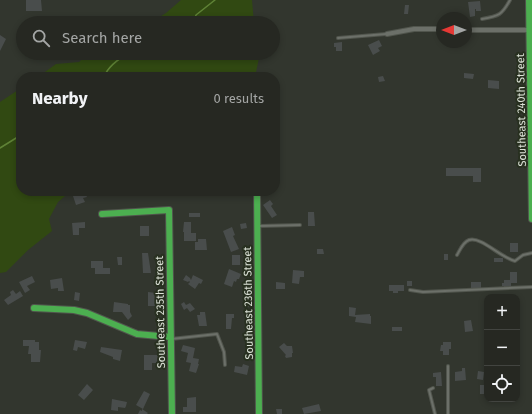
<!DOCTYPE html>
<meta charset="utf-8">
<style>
:root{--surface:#262822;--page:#2e302a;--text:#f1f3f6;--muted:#a4a6a5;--line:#424440}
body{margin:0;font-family:"Fira Sans",sans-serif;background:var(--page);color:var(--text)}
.controls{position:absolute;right:12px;bottom:12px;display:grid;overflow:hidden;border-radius:8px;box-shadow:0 2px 6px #0003}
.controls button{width:36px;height:36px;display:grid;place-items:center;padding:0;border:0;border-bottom:1px solid var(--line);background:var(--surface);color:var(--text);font:20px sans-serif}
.compass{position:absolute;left:436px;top:12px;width:36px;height:36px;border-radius:50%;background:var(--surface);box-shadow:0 2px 6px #0003;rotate:270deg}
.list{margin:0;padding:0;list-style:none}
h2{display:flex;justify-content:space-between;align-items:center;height:52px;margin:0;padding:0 16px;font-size:17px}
h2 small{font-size:13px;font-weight:400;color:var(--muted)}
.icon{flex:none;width:22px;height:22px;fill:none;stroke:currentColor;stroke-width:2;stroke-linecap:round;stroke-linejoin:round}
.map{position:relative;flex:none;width:532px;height:414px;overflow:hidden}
.search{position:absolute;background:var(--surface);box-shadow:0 2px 6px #0003;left:16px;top:16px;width:264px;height:44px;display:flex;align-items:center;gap:10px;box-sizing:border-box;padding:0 14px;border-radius:22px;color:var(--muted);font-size:15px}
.panel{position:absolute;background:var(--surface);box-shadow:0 2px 6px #0003;left:16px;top:72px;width:264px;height:124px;border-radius:16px}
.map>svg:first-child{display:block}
</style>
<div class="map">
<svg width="532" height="414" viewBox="0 0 532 414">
<rect width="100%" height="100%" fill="#32362e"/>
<path fill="#314912" d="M181,0h71l2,23h-104l16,-10z
M88,53h170l1,5 -4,19h-217l18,-13 23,-2z
M21,88v103h50l-13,11 -9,17 3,12 -24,19 -22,22 -6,1v-171z"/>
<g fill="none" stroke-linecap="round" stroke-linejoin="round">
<path stroke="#5f8236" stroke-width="1.5" d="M193,23l3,-8 19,-15
M131,53l10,2 9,-2
M104,77c4,-11 16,-19 25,-24
M0,148l21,-13"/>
</g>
<path fill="#494d4c" d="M26,0h15l1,11h-16z
M480,1l1,10h-5v-2h-1v7l-5,1 -2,-15z
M405,5h4l-1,9h-4z
M0,35l6,4 -6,12z
M379,40l3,6 -4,2 2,3 -7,4 -5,-10z
M342,42v9h-6v-4h-2v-4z
M464,73l10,1 -1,5 -9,-1z
M383,76l2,5 -6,1 -1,-5z
M488,80l11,1v8l-11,-1z
M446,168h35v14h-8v-6h-27z
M84,191l3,6 -4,1 2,4 -9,3 -3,-9z
M270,200l3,4 -2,2 6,9 -5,3 -9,-13z
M308,212h6l1,14h-7z
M189,213h11v4h-11z
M85,222v6h-6v7h-6l-1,-12z
M184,222h7v11h5v8h-12v-9h-1z
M246,223l1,5 -6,1 -1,-5z
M140,226h9v10h-9z
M232,227l3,8 -2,1 6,13 -8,3 -8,-21z
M198,239h8l1,11h-12v-8h3z
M510,243h8v9h-8z
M317,249h6l1,5h-7z
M142,253h6l3,20h-8z
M444,254h4v6h-4z
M232,255h8v10h-8z
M117,257h5v8h-4z
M494,258h9v4h-9z
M91,261h12v7h7v6h-15v-6h-4z
M229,269l12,5 -2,5h-2l-1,3 -2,-1 -2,6 -8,-3z
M293,270l11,1v6h-4l-1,7 -7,-1z
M510,272h7v11h-6v5h-7v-2h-2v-3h2v-3h6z
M186,275l4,3 1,2 2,-5 10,5 -2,4 -2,-1 -4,6 -7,-5 2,-2 -1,-1 -1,1 -5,-2z
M32,276l3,6 -8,4 3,4 -5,3 -6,-11z
M62,278l2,13h-6v-3l-7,1 -1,-9z
M407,281h5v5h-5z
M276,282l9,1v6h-9z
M471,282h10v6h-10z
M389,285h15v6h-6v2h-5v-2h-4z
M13,290l3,4 4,-3 3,5 -15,9 -4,-5 7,-5 -1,-3z
M75,292l5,1 -1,8 -5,-1z
M148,292l8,1 -1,13h-7z
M243,299h8v8h-6z
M114,302l14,2v1h2v7l2,4 -4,4 -6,-8h-9z
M184,302l2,3 4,-2 5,6 -5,3 -3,-4 -3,2 -3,-6z
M349,307l7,1 -1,7 15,-1v2h1v8l-16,-2 1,-5 -7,-1z
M200,312h5l2,14h-8l-2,-11h3z
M226,314h8v4h-2l-1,11h-5z
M471,320l2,11 -8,1 -1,-11z
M392,327h10v4h-10z
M23,340h12v2h4v8h2l-1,12h-9v-8h-3l1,-8h-6z
M75,340l12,2 -2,7 -7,-2 -1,4 -4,-1z
M443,342h8v7h-2v6h-6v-4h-3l1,-6h2z
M284,343l3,3h5l1,7h-1v4l-6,1 -1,-2 1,-1 -7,-8z
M183,345l12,3 -2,10 6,1 -1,5h1l-3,9 -7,-2 2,-8 -5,-1 2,-9 -7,-2z
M101,347l21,3 -2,11 -7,-2v-2l-13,-5z
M144,355h14v8h-6v7h-8z
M243,364l6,2 -2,9 -13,-3 1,-6 7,1z
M462,368h3l1,12 -11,1v-9l7,-1z
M478,371l6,1 -1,8 -6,-1z
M441,372l1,14h-6v-9h-3v-4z
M87,384l6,6 -9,10 -6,-5z
M480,385h7v13h-2v-4h-5z
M144,391l6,3 -7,15 -7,-4z
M196,397v15h-13v-5h4v-9z
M112,399l15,3 -1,4 -1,2 -7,-1v4l-7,-1z
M319,404l2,7 -17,3 -2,-6z
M142,409l6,4 -1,1h-9l2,-4 2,1z
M276,409h6v5h-5z"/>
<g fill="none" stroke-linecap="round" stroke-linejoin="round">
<defs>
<path id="lane" d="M482,19c17,-3 20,-4 28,-19
M338,38l48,-4
M259,226l41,-1
M457,255c3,-5 6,-13 12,-15 12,-4 32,18 46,21l8,-6 9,-2
M410,290l13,2 109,-5
M171,339l46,-5 7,18 1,13
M433,388l-4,2 6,24
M448,414v-48"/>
<path id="street" d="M466,30h64
M387,34l27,-5h28"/>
<path id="fast" d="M529,0l3,219
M257,191l2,223
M102,214l67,-4 3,204
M34,308l40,2 13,3 50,21 33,3"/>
</defs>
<use href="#lane" stroke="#51554d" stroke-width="4"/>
<use href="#street" stroke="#51554d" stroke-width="6"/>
<use href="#fast" stroke="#51554d" stroke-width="8"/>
<use href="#lane" stroke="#6c7069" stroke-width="2"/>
<use href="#street" stroke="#6c7069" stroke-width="4"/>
<use href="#fast" stroke="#4caf50" stroke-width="6"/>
</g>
<g text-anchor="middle" stroke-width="4" stroke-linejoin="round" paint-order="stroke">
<g font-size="11" fill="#dce2d7" stroke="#283020">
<text transform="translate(521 110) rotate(-91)" y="4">Southeast 240th Street</text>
<text transform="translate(248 303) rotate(-91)" y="4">Southeast 236th Street</text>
<text transform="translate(160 312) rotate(-91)" y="4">Southeast 235th Street</text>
</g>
</g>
</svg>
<div class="controls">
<button>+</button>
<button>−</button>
<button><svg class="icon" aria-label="locate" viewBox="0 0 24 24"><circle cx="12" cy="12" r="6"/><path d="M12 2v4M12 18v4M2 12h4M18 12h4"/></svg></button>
</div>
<svg class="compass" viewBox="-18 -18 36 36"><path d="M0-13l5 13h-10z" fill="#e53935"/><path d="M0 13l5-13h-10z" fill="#a4a6a5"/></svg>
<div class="search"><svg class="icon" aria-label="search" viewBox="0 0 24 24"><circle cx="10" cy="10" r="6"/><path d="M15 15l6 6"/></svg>Search here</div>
<section class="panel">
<h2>Nearby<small>0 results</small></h2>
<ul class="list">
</ul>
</section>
</div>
